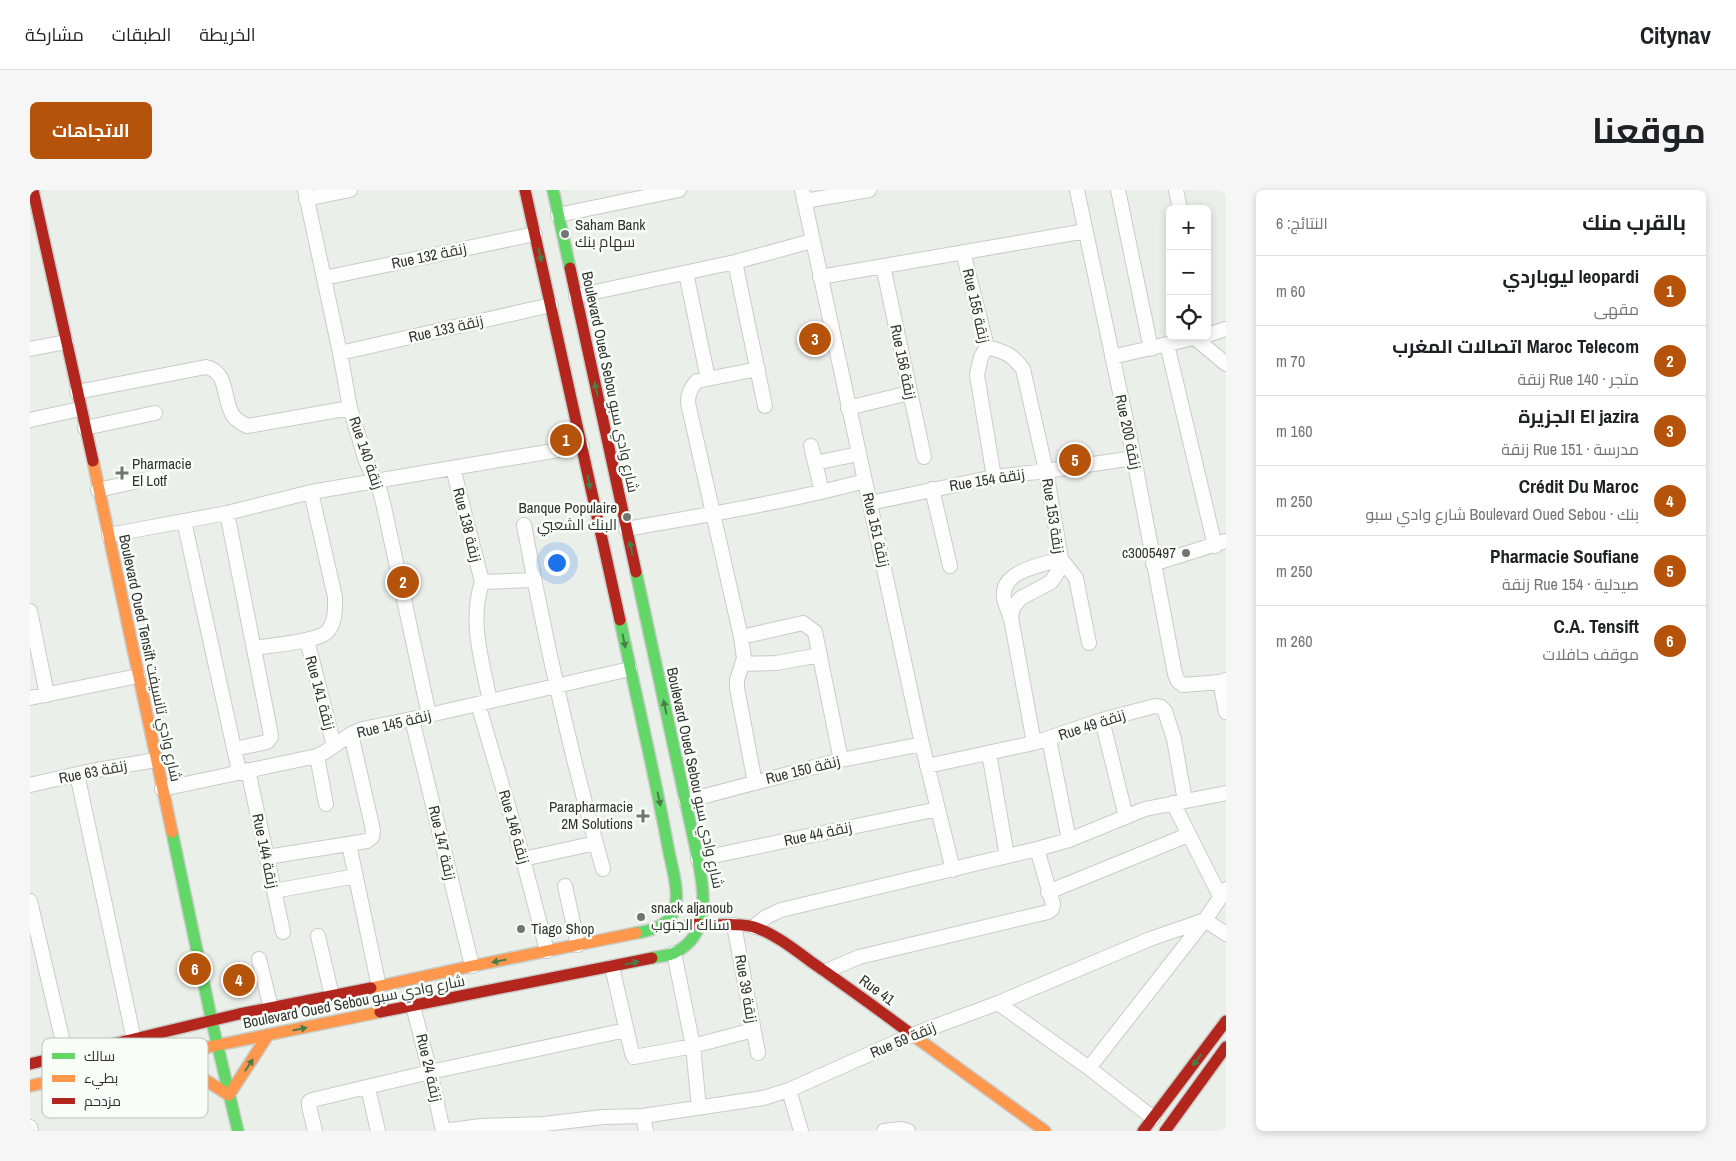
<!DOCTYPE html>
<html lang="ar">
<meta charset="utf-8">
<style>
:root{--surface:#fff;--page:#f6f6f6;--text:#202124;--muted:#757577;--line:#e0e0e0;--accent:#b45309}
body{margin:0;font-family:"Archivo Narrow",Cairo,sans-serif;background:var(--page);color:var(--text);direction:rtl}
.controls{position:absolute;right:15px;top:15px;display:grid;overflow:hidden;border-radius:8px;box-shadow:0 2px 8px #0003}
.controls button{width:45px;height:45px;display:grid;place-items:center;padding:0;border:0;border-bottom:1px solid var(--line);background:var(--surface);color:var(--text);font:25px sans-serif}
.you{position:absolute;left:526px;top:372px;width:18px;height:18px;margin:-12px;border:4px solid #fff;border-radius:50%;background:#1a73e8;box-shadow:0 0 0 8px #1a73e833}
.badge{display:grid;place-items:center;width:32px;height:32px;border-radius:50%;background:var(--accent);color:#fff;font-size:16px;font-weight:700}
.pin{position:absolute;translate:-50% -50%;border:2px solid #fff;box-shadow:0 1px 5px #0006}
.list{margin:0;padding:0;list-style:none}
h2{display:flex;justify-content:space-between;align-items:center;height:65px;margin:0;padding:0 20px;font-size:21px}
h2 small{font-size:16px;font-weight:400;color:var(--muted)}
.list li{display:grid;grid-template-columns:32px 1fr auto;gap:15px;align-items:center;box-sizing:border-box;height:70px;padding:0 20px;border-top:1px solid var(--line)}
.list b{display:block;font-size:19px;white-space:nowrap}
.list p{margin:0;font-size:16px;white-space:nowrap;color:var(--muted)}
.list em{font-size:16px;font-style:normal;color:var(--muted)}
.icon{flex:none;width:28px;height:28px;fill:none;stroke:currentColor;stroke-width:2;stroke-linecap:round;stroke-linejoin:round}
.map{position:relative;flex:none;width:1196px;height:941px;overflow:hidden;direction:ltr;border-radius:8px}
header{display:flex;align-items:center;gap:30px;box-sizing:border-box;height:70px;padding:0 25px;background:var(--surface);border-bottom:1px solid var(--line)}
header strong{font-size:24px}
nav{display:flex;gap:28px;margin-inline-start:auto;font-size:18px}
.intro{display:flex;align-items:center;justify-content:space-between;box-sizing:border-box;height:120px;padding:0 30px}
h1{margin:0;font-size:35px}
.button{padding:12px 22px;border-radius:8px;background:var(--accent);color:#fff;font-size:18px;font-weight:700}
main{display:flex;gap:30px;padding:0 30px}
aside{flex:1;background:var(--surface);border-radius:8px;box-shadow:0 2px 8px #0003}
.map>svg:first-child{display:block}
</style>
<header>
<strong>Citynav</strong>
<nav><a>الخريطة</a><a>الطبقات</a><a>مشاركة</a></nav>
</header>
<div class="intro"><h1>موقعنا</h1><a class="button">الاتجاهات</a></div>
<main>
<aside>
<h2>بالقرب منك<small>النتائج: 6</small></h2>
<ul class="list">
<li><span class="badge">1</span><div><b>leopardi ليوباردي</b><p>مقهى</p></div><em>60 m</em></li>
<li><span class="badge">2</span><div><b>Maroc Telecom اتصالات المغرب</b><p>متجر · Rue 140 زنقة</p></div><em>70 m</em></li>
<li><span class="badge">3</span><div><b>El jazira الجزيرة</b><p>مدرسة · Rue 151 زنقة</p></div><em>160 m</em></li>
<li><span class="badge">4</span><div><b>Crédit Du Maroc</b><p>بنك · Boulevard Oued Sebou شارع وادي سبو</p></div><em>250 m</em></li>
<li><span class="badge">5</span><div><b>Pharmacie Soufiane</b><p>صيدلية · Rue 154 زنقة</p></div><em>250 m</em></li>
<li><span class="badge">6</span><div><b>C.A. Tensift</b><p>موقف حافلات</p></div><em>260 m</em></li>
</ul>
</aside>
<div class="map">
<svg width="1196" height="941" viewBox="0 0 1196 941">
<rect width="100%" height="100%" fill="#ebefea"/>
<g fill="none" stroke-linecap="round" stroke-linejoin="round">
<defs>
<path id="street" d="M275,0l35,163 10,55 16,53 14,30 4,16 45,208
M772,0l120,554 31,126
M1047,0l57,268 41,216 3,7 5,4 37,-3
M1088,0l33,159
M1146,0l4,19
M276,9l44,-9
M774,11l65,-11
M528,25l121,-25
M933,62l24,95 -6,10 -4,18 17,102
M705,72l30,144
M853,76l41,191
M656,83l22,106
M790,87l266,-46
M294,88l211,-44
M546,106l159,-34 77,-21
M1177,145l19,-6
M1165,148l31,26
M1137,154l48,202
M957,157c19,5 24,7 36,22l23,102 15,88 -4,14 -6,9 -30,16 -8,9 -2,11 23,125
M0,159l36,-7
M310,163l211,-48
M1082,167l90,-21
M47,202l129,-25c24,5 16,35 28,50 4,4 9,7 13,9l103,-18
M818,218l61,-15
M0,230l50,-11
M55,238l70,-15
M781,256l11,46
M785,273l43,-9
M423,278l29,114
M902,299l18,77
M68,300l58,-13
M840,313l124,-26 52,-6 88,-13
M197,323l43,217 1,7 -4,5 -33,7
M154,331l55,250
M494,335c21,115 47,231 79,344
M596,339c80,-14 160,-27 239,-48
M79,345l118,-22 84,-21 271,-46
M1031,369l15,19 13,65
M1123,374l73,-23
M452,392c-13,40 0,79 8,119
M452,392l52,-2
M0,421l17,84
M980,427c-1,-6 -5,-12 -6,-19 -4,-27 37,-33 57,-39
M711,447l62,-14 12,9 26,128
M277,450l27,106
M225,458c16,-3 63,-6 73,-17 8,-10 7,-22 7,-34l-24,-105
M712,474l34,-1 44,-8
M1196,490l-6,2 6,30
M0,508l108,-22
M448,514l39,132 30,115
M382,529l60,247
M1072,530l24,97
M1019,549l20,101
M959,563l18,103
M287,566l9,48
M897,576l107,-23 68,-23 53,-14 6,1 4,4 9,28 11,62
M218,580l35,162
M47,584l57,266
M725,593l-18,-95v-8l7,-22 -3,-21 -53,-234c0,-10 3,-15 9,-22l61,-12
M0,595l61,-14 65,-11
M132,599l155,-33 8,-4 26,-18 11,-5 50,-10 218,-50
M656,611l155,-41 81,-16
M1143,613l47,93
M319,654l30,143
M237,667l100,-16 5,-4 1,-7 -22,-96
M493,669l73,-16
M668,669l240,-50
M535,696l13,59
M244,701l82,-15
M1018,702l140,-57
M0,711l36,154
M704,735l24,128
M724,737l12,-10 15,-7 256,-61 32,-9 76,-31 81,-16
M288,746l14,60
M644,763l19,93 6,62
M229,769l12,49
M582,777l20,86 2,4 59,-11 60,-16
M796,781l33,-14 189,-45 4,-3 1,-5 -16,-55
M968,813l91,65 64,50
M383,816l17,66 13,59
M1059,878l116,-148 21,-31
M338,898l10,43
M759,900l12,41
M613,926l3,15
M0,937l1,4
M285,941l-6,-25v-4l3,-2 118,-28 196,-42
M413,941l38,-5 63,-2 59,-7 40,-1 120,-18 26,-8 123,-55 86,-32 152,-64 55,-19 21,14
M854,941l17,-2 7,2"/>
<path id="fast" d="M523,0l17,78
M606,382l62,287c6,33 14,76 -24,94 -6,3 -15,3 -22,5
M590,430c16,76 34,151 48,227 3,18 13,47 6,64 -6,15 -24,20 -38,22
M142,642l40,190 26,109"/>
<path id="slow" d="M63,271l79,371
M341,798l101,-22 164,-33
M877,841l138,100
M135,867l12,5 52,33 39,-60
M0,896l188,-41 162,-33"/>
<path id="jam" d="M3,0l60,271
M495,0l95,430
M540,78l66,304
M659,733c21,5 44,-2 65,4 19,6 40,22 56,34 33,23 65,46 97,70
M350,822l272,-54
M0,874l209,-50 132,-26
M1113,941l83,-110
M1135,941l61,-84"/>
</defs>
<use href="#street" stroke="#c9ccc8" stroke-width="16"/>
<use href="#fast" stroke="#c9ccc8" stroke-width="14"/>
<use href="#slow" stroke="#c9ccc8" stroke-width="14"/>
<use href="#jam" stroke="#c9ccc8" stroke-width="14"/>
<use href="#street" stroke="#fcfdfc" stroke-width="14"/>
<use href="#fast" stroke="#63d668" stroke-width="11"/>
<use href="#slow" stroke="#ff974d" stroke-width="11"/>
<use href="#jam" stroke="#b3261e" stroke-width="11"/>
</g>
<defs><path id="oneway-solid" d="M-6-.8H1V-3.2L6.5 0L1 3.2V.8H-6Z" transform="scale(1.25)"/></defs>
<g fill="#487c4a">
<use href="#oneway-solid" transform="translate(510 65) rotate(78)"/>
<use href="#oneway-solid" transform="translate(566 199) rotate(-102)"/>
<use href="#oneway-solid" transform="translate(559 292) rotate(78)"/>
<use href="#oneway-solid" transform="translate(601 358) rotate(-102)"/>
<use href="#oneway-solid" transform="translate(594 451) rotate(78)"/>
<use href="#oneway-solid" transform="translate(635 517) rotate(-102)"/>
<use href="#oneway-solid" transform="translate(629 609) rotate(78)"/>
<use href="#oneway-solid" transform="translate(469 771) rotate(169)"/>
<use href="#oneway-solid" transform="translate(602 773) rotate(-12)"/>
<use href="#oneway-solid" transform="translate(270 839) rotate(-11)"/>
<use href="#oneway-solid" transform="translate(1167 870) rotate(127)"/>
<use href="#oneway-solid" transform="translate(219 875) rotate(-56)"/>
</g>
<g fill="#727572" stroke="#f8fef7" stroke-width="2">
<circle cx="535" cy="44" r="5"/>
<path d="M89.5 275.5h5v5h5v5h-5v5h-5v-5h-5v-5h5z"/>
<circle cx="597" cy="327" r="5"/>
<circle cx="1156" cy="363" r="5"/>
<path d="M610.5 618.5h5v5h5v5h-5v5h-5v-5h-5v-5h5z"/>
<circle cx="611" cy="727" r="5"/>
<circle cx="491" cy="739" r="5"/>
</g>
<g text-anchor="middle" stroke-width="5" stroke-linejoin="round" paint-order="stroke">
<g font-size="15" fill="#313331" stroke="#f8fef7" text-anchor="start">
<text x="545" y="40">Saham Bank<tspan x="545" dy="17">سهام بنك</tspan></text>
<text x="102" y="279">Pharmacie<tspan x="102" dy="17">El Lotf</tspan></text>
<text x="587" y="323" text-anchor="end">Banque Populaire<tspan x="587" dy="17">البنك الشعبي</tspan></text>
<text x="1146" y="368" text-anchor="end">c3005497</text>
<text x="603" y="622" text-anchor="end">Parapharmacie<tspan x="603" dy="17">2M Solutions</tspan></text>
<text x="621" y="723">snack aljanoub<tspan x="621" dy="17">سناك الجنوب</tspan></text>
<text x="501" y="744">Tiago Shop</text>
</g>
<g font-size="15" fill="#313331" stroke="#f8fef7">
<text transform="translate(399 66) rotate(-12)" y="5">Rue 132 زنقة</text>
<text transform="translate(946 116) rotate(77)" y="5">Rue 155 زنقة</text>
<text transform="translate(416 139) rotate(-13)" y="5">Rue 133 زنقة</text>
<text transform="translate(873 172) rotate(78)" y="5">Rue 156 زنقة</text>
<text transform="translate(580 192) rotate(78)" y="5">Boulevard Oued Sebou شارع وادي سبو</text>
<text transform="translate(1098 242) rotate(78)" y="5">Rue 200 زنقة</text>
<text transform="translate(336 263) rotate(71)" y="5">Rue 140 زنقة</text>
<text transform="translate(957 290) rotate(-9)" y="5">Rue 154 زنقة</text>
<text transform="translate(1023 326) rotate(81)" y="5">Rue 153 زنقة</text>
<text transform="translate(437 335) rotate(76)" y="5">Rue 138 زنقة</text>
<text transform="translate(846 340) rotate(77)" y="5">Rue 151 زنقة</text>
<text transform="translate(120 468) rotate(78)" y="5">Boulevard Oued Tensift شارع وادي تانسيفت</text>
<text transform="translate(290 503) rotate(75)" y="5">Rue 141 زنقة</text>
<text transform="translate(364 534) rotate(-14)" y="5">Rue 145 زنقة</text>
<text transform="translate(1062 535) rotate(-18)" y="5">Rue 49 زنقة</text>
<text transform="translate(773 580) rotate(-14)" y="5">Rue 150 زنقة</text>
<text transform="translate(63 582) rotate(-11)" y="5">Rue 63 زنقة</text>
<text transform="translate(665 588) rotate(78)" y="5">Boulevard Oued Sebou شارع وادي سبو</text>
<text transform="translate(484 637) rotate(74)" y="5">Rue 146 زنقة</text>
<text transform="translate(788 644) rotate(-12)" y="5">Rue 44 زنقة</text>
<text transform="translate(412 653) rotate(77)" y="5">Rue 147 زنقة</text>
<text transform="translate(235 661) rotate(78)" y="5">Rue 144 زنقة</text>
<text transform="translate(716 799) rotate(80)" y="5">Rue 39 زنقة</text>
<text transform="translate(847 800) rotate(36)" y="5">Rue 41</text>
<text transform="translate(324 812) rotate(-11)" y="5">Boulevard Oued Sebou شارع وادي سبو</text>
<text transform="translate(873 850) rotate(-23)" y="5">Rue 59 زنقة</text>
<text transform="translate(399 878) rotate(77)" y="5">Rue 24 زنقة</text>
</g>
</g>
<rect x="12" y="848" width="166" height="80" rx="8" fill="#f8fef7" stroke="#bcc1bc" stroke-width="1"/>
<rect x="22" y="863" width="23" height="6" fill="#63d668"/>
<rect x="22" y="885" width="23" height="7" fill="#ff974d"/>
<rect x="22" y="908" width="23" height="6" fill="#b3261e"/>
<g font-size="14" fill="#313331">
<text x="54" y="871">سالك</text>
<text x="54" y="893">بطيء</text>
<text x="54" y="916">مزدحم</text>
</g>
</svg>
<div class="controls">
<button>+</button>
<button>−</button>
<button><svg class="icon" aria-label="locate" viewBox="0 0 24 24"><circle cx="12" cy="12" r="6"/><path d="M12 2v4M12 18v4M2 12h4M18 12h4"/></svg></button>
</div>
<div class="you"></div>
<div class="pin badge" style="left:536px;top:250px">1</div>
<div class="pin badge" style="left:373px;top:392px">2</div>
<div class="pin badge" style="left:785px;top:149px">3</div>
<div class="pin badge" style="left:209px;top:790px">4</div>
<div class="pin badge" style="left:1045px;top:270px">5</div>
<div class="pin badge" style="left:165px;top:779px">6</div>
</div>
</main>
